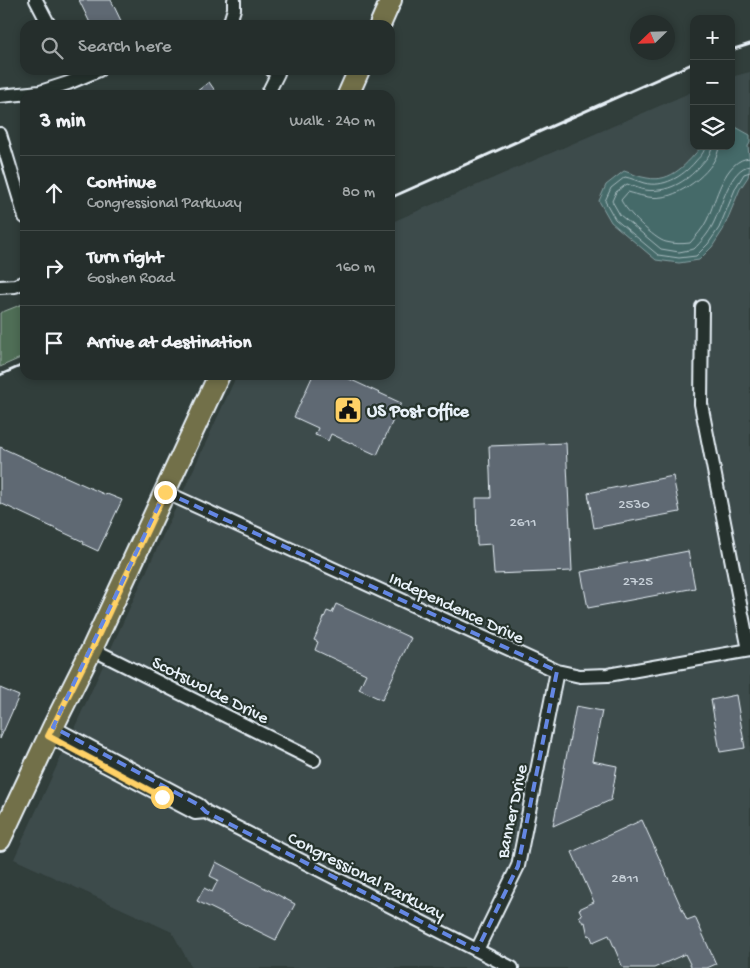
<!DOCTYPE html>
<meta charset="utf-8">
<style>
:root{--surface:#252e2c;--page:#313a38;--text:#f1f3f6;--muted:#a3a8a9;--line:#424a48}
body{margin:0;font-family:"Gochi Hand",sans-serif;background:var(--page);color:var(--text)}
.controls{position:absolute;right:15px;top:15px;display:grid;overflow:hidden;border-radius:10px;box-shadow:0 2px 8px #0003}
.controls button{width:45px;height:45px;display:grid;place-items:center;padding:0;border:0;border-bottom:1px solid var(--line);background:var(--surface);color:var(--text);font:25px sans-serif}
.compass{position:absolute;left:630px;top:15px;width:45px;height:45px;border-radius:50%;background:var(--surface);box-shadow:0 2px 8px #0003;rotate:247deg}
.stop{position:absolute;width:15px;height:15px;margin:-11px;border:4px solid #ffd166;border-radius:50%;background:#fff}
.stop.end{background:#ffd166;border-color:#fff;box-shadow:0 1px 5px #0008}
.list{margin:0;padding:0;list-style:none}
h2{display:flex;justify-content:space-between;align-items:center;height:65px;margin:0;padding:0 20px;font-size:21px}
h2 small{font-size:16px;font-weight:400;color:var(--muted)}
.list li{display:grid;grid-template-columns:32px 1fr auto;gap:15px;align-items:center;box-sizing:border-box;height:75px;padding:0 20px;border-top:1px solid var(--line)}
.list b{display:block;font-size:19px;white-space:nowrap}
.list p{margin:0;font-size:16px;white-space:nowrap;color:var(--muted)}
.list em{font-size:16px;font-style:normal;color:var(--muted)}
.icon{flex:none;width:28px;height:28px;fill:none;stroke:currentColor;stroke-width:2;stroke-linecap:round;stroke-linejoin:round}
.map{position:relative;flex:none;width:750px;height:968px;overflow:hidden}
.search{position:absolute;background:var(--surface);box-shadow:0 2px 8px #0003;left:20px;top:20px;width:375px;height:55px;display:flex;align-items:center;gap:12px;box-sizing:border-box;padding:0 18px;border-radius:15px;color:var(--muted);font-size:19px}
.panel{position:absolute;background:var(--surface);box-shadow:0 2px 8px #0003;left:20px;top:90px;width:375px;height:290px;border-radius:15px}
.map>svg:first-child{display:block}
</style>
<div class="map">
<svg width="750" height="968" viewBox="0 0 750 968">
<rect width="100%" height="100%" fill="#313e3b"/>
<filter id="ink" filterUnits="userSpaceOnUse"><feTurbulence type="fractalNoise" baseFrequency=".02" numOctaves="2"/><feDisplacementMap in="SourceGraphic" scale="10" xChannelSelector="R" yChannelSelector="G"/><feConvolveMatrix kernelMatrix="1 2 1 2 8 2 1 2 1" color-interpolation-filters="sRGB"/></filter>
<g filter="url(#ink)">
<path fill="#3e4b4c" d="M750,72v896h-558l-20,-36 -158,-73 223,-484h153v-152l304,-132v55h37v-69z"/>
<path fill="#506e56" stroke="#9cb0a7" d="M25,303v53l-25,11v-54z"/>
<path fill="#456a69" stroke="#86a0a2" d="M732,125l18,10v8l-2,3 2,21 -2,10 -8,12 -17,41 -11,17 -13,13 -20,3 -23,-3 -45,-38 -12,-21 7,-16 18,-14c7,2 15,6 23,7 25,5 40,-15 55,-32h29z"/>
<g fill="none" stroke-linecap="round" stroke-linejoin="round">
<path stroke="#a7bbbf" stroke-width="1" d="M705,146c0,7 -6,11 -10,16 -13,15 -32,26 -51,21 -7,-2 -13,-5 -19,-6l-14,11 -6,13 10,18 43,36 21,3 17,-2 12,-12 11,-16 17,-41 8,-13 6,-2
M712,146c-1,9 -7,14 -12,20 -14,16 -33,27 -55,24 -6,-1 -12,-4 -18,-6l-11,8 -4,9 8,14 41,34 18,3 15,-3c7,-7 15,-16 19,-25 8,-15 17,-57 37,-58
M719,146c-1,23 -37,49 -57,51 -12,2 -23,-2 -34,-5l-7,8c4,10 34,40 45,42 8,2 16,2 24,1 6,-7 13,-14 17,-23 9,-19 17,-61 43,-62"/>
</g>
<path fill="#5e6973" stroke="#e8f1f8" d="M79,0h32l12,25h-32z
M209,82l9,13h-26z
M313,375h33l-1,2 56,26 -24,52 -46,-21 -3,7 -7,-4 -6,-2 3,-7 -24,-11z
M566,443l6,128 -78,3 -2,-30 -15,1 -1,-47h15l-2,-52z
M0,447l106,48 1,-1 15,6 -24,51 -15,-7 1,-2 -84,-39z
M673,476l7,36 -86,16 -6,-35z
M688,551l7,37 -107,20 -7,-36z
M336,604l75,34 -29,62 -23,-11 7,-15 -51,-24 3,-8 -4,-2 13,-29 5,2z
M0,688l19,8 -19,43z
M736,695l9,53 -25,4 -9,-52z
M576,706l26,5 -10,50 25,5 -6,34 -58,26z
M642,820l45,100 8,-3 21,47 -9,4h-15l-7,-14 -31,14h-31l-14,-33 -16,7 -3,-7 -2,1 -3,-14 -2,1 -4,-7 3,-1 -3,-6 15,-7 -22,-50z
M216,862l79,42 -19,36 -79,-39 7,-13 8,4 6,-12 -8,-4z"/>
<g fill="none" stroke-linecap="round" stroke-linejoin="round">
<defs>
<path id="minor" d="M36,0l13,25
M229,25l5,-16v-9
M267,95l11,-22 -6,-3
M0,96l40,-4 28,-9 31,-13
M0,134l25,83
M0,287l15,-1 10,-4
M702,307l-1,97 48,246
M165,492l392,179 23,5 28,-1 142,-25
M92,649l222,111
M53,727l146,78 7,7 306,156
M48,736l147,77 11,-1
M477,950l41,-84 39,-195"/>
<path id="primary" d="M380,25l11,-25
M348,95l11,-25
M0,840l53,-113 39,-78 127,-274"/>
</defs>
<use href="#minor" stroke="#e8f1f8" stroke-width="16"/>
<use href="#primary" stroke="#e8f1f8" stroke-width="24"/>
<use href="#minor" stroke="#26332d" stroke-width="12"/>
<use href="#primary" stroke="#726f4a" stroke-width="20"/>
<path stroke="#e8f1f8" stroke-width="3" d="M731,50l19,-6
M390,198l304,-135
M0,375l25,-11"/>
</g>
</g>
<g fill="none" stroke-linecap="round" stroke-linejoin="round" filter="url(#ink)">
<path stroke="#ffd166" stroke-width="6" d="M162,797l-114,-61 44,-87 73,-157"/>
</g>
<path fill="none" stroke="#6487e3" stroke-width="4" stroke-dasharray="10 6" stroke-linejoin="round" d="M165,492l392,179 -39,195 -41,84 -271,-138 -7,-7 -146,-78z"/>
<defs>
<symbol id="civic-square" viewBox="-11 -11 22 22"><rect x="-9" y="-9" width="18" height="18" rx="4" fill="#ffd166" stroke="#26332d"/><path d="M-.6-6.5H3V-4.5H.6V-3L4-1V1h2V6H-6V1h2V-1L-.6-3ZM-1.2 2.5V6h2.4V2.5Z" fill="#111"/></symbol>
</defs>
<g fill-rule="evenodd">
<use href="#civic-square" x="332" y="394" width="32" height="32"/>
</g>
<g text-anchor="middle" stroke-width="4.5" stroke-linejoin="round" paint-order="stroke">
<g font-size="15" fill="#c6cfd7">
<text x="634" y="508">2530</text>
<text x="523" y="526">2611</text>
<text x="638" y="585">2725</text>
<text x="625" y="882">2811</text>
</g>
<g font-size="18" font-weight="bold" fill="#e8f1f8" stroke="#26332d" text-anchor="start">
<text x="367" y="416">US Post Office</text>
</g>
<g font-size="18" fill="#e8f1f8" stroke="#26332d">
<text transform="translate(457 607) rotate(25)" y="6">Independence Drive</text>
<text transform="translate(211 689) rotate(27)" y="6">Scotswolde Drive</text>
<text transform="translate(511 811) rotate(-78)" y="6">Banner Drive</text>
<text transform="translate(367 875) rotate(27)" y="6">Congressional Parkway</text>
</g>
</g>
</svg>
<div class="controls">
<button>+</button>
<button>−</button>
<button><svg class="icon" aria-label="layers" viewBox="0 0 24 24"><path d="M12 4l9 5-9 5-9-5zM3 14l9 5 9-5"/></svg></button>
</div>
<svg class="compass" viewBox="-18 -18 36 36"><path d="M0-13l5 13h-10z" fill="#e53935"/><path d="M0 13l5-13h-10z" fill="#a3a8a9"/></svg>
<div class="stop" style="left:162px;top:797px"></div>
<div class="stop end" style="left:165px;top:492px"></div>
<div class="search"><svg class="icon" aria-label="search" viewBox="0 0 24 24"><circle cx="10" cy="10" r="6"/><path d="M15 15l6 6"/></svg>Search here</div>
<section class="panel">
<h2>3 min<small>Walk · 240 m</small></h2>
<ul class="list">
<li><svg class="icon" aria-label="ahead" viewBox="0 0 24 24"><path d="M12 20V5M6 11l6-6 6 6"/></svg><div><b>Continue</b><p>Congressional Parkway</p></div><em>80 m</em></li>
<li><svg class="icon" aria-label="right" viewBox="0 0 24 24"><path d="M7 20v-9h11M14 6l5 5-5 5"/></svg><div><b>Turn right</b><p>Goshen Road</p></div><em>160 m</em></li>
<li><svg class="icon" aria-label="arrive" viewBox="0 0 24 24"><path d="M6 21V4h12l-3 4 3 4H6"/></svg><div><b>Arrive at destination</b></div></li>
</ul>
</section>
</div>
